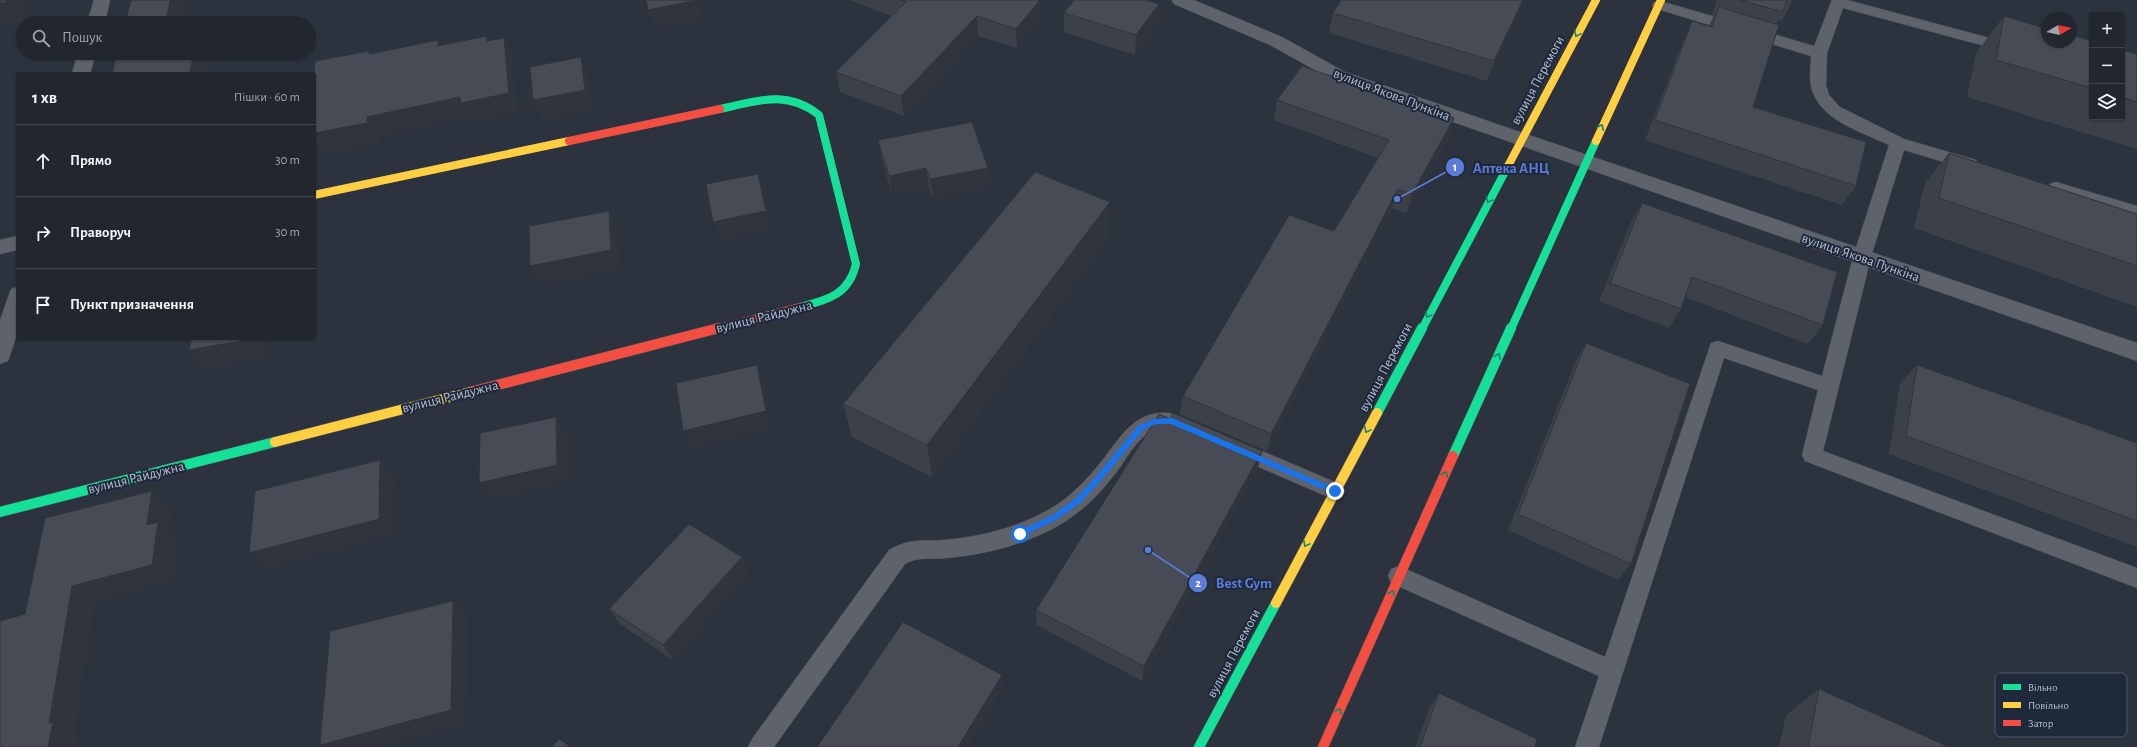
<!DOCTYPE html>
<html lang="uk">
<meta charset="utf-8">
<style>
:root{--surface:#22262e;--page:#2e323a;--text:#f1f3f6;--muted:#a2a5aa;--line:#3f434a}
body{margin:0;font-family:"Alegreya Sans",sans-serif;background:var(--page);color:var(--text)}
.controls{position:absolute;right:12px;top:12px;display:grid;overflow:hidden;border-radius:4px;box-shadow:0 1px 3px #0004}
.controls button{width:36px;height:36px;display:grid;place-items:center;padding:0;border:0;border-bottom:1px solid var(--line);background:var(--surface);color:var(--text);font:20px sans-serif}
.compass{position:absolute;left:2041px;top:12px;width:36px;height:36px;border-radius:50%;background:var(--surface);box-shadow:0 1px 3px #0004;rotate:81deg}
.stop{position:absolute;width:12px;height:12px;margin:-9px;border:3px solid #1a73e8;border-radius:50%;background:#fff}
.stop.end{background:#1a73e8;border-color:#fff;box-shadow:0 1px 4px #0008}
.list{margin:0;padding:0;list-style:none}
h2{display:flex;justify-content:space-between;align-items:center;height:52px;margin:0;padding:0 16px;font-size:17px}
h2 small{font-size:13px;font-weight:400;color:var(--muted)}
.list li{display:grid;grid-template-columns:26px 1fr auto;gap:12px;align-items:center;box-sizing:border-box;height:72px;padding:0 16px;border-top:1px solid var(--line)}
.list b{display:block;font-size:15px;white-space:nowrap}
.list em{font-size:13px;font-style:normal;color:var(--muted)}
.icon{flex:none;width:22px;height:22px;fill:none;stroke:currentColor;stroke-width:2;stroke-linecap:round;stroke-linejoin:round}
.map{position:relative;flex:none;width:2137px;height:747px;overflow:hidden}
.search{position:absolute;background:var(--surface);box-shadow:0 1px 3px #0004;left:16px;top:16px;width:300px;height:44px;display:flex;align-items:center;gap:10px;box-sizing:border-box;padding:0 14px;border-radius:22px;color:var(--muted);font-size:15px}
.panel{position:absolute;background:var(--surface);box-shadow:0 1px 3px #0004;left:16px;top:72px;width:300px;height:268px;border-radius:4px}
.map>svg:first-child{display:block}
</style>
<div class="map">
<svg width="2137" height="747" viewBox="0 0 2137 747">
<rect width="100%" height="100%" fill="#2d333e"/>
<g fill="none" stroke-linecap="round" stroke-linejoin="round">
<defs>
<path id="lane" d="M1832,0h15l169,45 3,3 -3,3 -5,2 -168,-45 -16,45 -1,32 3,10 11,12 64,32 72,21 2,4 -2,4 -6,2 -66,-20 -33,107 -48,194 314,117v20l-332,-127 -3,-6 16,-65 -94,-32 -125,389h-24l24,-71 -208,-93 -3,-7 3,-7 8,-3 206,91 106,-314 7,-2 104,35 31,-119 36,-112c-27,-13 -71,-25 -78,-59 -2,-9 0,-21 0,-30l-157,-48 -2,-3 2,-3h10l150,44z
M2056,182l81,24v12l-87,-26 -2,-4 2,-4z
M1169,413l16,5 3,6 -3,6c-11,3 -22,-4 -33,1 -16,8 -26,29 -37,43 -19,25 -41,45 -69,58 -31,15 -66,23 -100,26 -15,2 -28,-2 -41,6l-131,183h-26l4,-8 137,-189c23,-13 33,-8 56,-10 40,-4 79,-14 113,-36 16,-11 31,-27 43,-42 19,-24 33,-52 68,-49z
M1236,440l106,45 3,6 -3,6 -7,3 -7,-3 -99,-43 -3,-6 3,-6z"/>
<path id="street" d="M94,0h16l-5,23h-18z
M1172,0h22l88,37 63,35 792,271v18l-804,-281 -63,-35 -96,-41z
M78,53h18l-6,21h-18z
M18,236v14l-18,4v-14z
M18,287v44l-10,30 -8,3v-44l11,-31z"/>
<path id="fast-far1" d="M720,109c37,-8 67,-20 99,6l37,149c-7,31 -29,36 -56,43
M1422,329l86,-163
M1511,329l85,-188"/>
<path id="fast" d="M1377,413l45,-85
M1453,456l58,-128
M0,512l275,-70
M1199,747l77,-144"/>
<path id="slow-far1" d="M1596,141l65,-141
M1508,166l88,-166
M314,195l255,-54"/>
<path id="slow" d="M275,442l199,-51
M1276,603l101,-190"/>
<path id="jam-far1" d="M569,141l151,-32
M715,329l85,-22"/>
<path id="jam" d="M474,391l245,-63
M1323,747l130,-291"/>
</defs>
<use href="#lane" stroke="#4a4e56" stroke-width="1"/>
<use href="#street" stroke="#4a4e56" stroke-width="1"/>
<use href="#fast-far1" stroke="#4a4e56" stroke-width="8"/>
<use href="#fast" stroke="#4a4e56" stroke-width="11"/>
<use href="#slow-far1" stroke="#4a4e56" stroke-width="8"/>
<use href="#slow" stroke="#4a4e56" stroke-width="11"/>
<use href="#jam-far1" stroke="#4a4e56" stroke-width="8"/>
<use href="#jam" stroke="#4a4e56" stroke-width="11"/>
<use href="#lane" fill="#5e626b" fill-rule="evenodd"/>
<use href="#street" fill="#5e626b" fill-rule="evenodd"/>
<use href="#fast-far1" stroke="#16e098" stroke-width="8"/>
<use href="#fast" stroke="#16e098" stroke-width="10"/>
<use href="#slow-far1" stroke="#ffcf43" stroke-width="8"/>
<use href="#slow" stroke="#ffcf43" stroke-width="10"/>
<use href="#jam-far1" stroke="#f24e42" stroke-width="8"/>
<use href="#jam" stroke="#f24e42" stroke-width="10"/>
</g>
<path fill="#3c4049" d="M849,0h193v18l-25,30 -39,-12 -74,80 -64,-24 -4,-20 56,-56z
M1525,0l-38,81 -158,-48 4,-20z
M1717,0h76l-11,21 -3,-1 -3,4 -23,83 103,79 -14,19 -197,-65 38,-99 9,-20 17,5 5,-11h-2z
M1064,13l94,11 -23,31 -71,-23z
M2004,16l88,25v76h30v-67l15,4v95l-170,-52 9,-44z
M1277,100l149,9 28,9 -6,20 -42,75 -14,-5 -125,243 -87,-37 3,-18 151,-165 44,-73 -104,-38z
M878,140l110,28 2,19 -57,12 -4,-11 -37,7 -10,-36z
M1949,153l188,61v93l-223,-79 11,-45z
M1642,203l181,122 -15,19 -123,-47 -4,12 -12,19 -70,-27 32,-79z
M1109,238l-177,239 -80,-40 -9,-33z
M1586,343l45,221 -13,16 -110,-50 68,-169z
M1917,365l220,78v104l-248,-93 11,-71z
M1258,468l-116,213 -105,-56 -1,-15z
M742,557l7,16 -76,87 -53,-36 -11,-15z
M1819,689l130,58h-170l7,-32z
M1439,693l96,54h-120l15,-40z"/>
<path fill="#31343c" d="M6,0h22l-6,22 -22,4v-22z
M170,0h17l-4,23h-17z
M698,0l5,20 -49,9 -6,-19z
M1040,0h2v18l-25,30 -1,-19z
M1523,0h2l-38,81 7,-20z
M1159,4l-1,20 -23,31 1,-20z
M977,16l1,20 -74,80 -3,-20z
M504,38l9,20 5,54 -47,10 -3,-5 -89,19v7l-57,11 -8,-12v-9l53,-16 93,-20z
M194,53h17l-3,21h-28z
M581,57l7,20 5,33 -51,10 -9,-20z
M1454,118l-6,20 -42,75 6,-19z
M926,168l3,20 -37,7 -3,-19z
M988,168l2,19 -57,12 -3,-20z
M758,174l6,19 8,37 -52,11 -7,-19z
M1398,189l-6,19 -125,243 4,-17z
M1110,202l-1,36 -177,239 -5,-32z
M609,211l8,19 3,39 -80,16 -10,-19z
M248,338h20l-4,20 -57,11 -18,-19z
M757,365l6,18 9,46 -81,19 -8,-17z
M556,417l11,18 1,47 -76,18 -13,-17z
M1262,451l-4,17 -116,213 2,-15z
M380,460l15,17 -1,58 -126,34 -19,-16z
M152,491l20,17 -3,23 9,7 -5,43 -78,20 -20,133 3,1 -2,12h-28l1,-24 23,-137 75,-61z
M742,557l7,16 -76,87 -10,-15z
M453,601l15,15 -2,108 -86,23h-58l-2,-2z
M1002,675l1,14 -35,58h-10z"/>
<path fill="#464b55" stroke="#31343c" d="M0,0h6v2l-6,2z
M131,0h39l-4,23h-41z
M646,0h52l-50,10z
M900,0h140l-24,29 -39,-13 -76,80 -65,-24 70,-70z
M1074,0h71l14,4 -23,31 -72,-22z
M1341,0h182l-29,61 -161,-48z
M1740,0h47l-4,12z
M1719,7l60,18 -26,82 113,35 -10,44 -201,-66 37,-99 20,6z
M2004,16l43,13v13h24v-7l21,6v47l-96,-28z
M486,36l1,5 17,-3 5,55 -48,10 -1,-6 -93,20v6l-53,10v-57l1,-15 54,-10v3l69,-14v6z
M2122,50l15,4v48l-15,-5z
M117,53h77l-4,19 -10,2h-68z
M581,57l4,33 -52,10 -3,-33z
M1302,66l109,38 1,-3 14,8 28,9 -42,76 -14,-5 -127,245 -88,-38 106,-181 45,16 55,-91 -112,-40z
M972,122l16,46 -58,11 -4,-11 -37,8 -11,-36z
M1949,153l188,61v52l-198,-68z
M1035,172l75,30 -183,243 -84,-41z
M758,174l8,37 -53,11 -7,-38z
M1642,203l195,69 -14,53 -131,-48 -11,32 -71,-26z
M609,211l2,39 -81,16 -1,-40z
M192,338h56l-1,2 -58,10z
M1586,343l104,41 -59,180 -113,-50z
M757,365l9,46 -83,20 -7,-48z
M1917,365l220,78v78l-231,-85z
M1173,413l89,38 -118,215 -108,-56 123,-196 11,5z
M556,417l1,48 -78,18 1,-50z
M380,460l-1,59 -130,34 6,-62z
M152,491l-5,34 11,-3 -6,43 -80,21 -23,137 4,-1 -5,25h-48v-126l25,-7 20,-96z
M689,524l53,33 -79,88 -54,-36z
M453,601l-2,109 -131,35 10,-114z
M903,622l99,53 -44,72h-141z
M1819,689l130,58h-141z
M1439,693l98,46 -2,8h-115z
M559,739l12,8h-19z"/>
<defs><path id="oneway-chevron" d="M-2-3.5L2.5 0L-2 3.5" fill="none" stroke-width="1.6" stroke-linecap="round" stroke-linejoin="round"/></defs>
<g stroke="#1a846a">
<use href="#oneway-chevron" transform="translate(1577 34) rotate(118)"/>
<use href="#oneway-chevron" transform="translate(1601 127) rotate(-65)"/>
<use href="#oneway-chevron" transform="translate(1489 200) rotate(118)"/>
<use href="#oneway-chevron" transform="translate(1428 315) rotate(118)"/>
<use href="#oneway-chevron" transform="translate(1498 356) rotate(-66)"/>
<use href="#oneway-chevron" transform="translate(1367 430) rotate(118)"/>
<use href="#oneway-chevron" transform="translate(1445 474) rotate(-66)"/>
<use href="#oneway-chevron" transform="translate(1306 544) rotate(118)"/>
<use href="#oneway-chevron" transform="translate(1392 593) rotate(-66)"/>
<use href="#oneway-chevron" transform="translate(1339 711) rotate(-66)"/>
</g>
<path fill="#1a73e8" d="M1172,418l165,71 1,2 -1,2h-5l-161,-69h-16l-12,6 -45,54 -18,19 -24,17 -34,16h-5v-4l34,-16 24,-17 18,-19 45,-54 17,-7z"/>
<g text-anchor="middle" stroke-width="4" stroke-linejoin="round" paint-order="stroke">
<g font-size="14" fill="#b7bfcf" stroke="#1e293b">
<text transform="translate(1537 80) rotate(-62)" y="5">вулиця Перемоги</text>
<text transform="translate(1392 94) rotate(21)" y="5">вулиця Якова Пункіна</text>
<text transform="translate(1861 257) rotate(19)" y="5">вулиця Якова Пункіна</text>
<text transform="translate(764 316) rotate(-14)" y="5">вулиця Райдужна</text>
<text transform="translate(1385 367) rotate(-62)" y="5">вулиця Перемоги</text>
<text transform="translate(450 396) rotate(-14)" y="5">вулиця Райдужна</text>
<text transform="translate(136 477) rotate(-14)" y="5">вулиця Райдужна</text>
<text transform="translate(1233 653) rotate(-62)" y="5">вулиця Перемоги</text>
</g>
</g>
<rect x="1995" y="673" width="132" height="64" rx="6" fill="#1e293b" stroke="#4c5667" stroke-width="1"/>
<rect x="2003" y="684" width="18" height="6" fill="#16e098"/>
<rect x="2003" y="702" width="18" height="6" fill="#ffcf43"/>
<rect x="2003" y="720" width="18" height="6" fill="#f24e42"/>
<g font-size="11" fill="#b7bfcf">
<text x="2028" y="691">Вільно</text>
<text x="2028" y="709">Повільно</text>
<text x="2028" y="727">Затор</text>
</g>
<path fill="none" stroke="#5b7bd4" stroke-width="1.5" d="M1397 199L1455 167M1148 550L1198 583"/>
<g fill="#5b7bd4" stroke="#1e293b" stroke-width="1.5">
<circle cx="1397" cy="199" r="4"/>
<circle cx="1148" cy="550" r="4"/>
<circle cx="1455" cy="167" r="10"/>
<circle cx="1198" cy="583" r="10"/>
</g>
<g font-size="12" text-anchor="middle" font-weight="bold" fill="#fff">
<text x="1455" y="171">1</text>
<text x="1198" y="587">2</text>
</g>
<g font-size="15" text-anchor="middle" font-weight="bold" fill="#5b7bd4" stroke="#1e293b" stroke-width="4" stroke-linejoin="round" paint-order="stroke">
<text x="1511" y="173">Аптека АНЦ</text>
<text x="1244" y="588">Best Gym</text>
</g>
</svg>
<div class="controls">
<button>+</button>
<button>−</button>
<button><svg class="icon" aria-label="layers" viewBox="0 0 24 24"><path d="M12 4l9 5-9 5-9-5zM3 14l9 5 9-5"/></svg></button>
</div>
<svg class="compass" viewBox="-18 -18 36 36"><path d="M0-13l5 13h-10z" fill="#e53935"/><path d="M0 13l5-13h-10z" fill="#a2a5aa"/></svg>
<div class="stop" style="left:1020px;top:534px"></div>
<div class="stop end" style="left:1335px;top:491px"></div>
<div class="search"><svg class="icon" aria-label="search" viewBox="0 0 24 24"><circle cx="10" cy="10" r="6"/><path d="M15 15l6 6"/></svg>Пошук</div>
<section class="panel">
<h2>1 хв<small>Пішки · 60 m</small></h2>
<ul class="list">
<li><svg class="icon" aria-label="ahead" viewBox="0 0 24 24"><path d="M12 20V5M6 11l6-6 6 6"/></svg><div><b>Прямо</b></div><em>30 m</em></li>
<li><svg class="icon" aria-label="right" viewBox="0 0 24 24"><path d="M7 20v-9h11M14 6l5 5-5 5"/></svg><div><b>Праворуч</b></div><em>30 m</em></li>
<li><svg class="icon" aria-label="arrive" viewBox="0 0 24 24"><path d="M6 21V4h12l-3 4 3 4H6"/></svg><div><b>Пункт призначення</b></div></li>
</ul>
</section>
</div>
